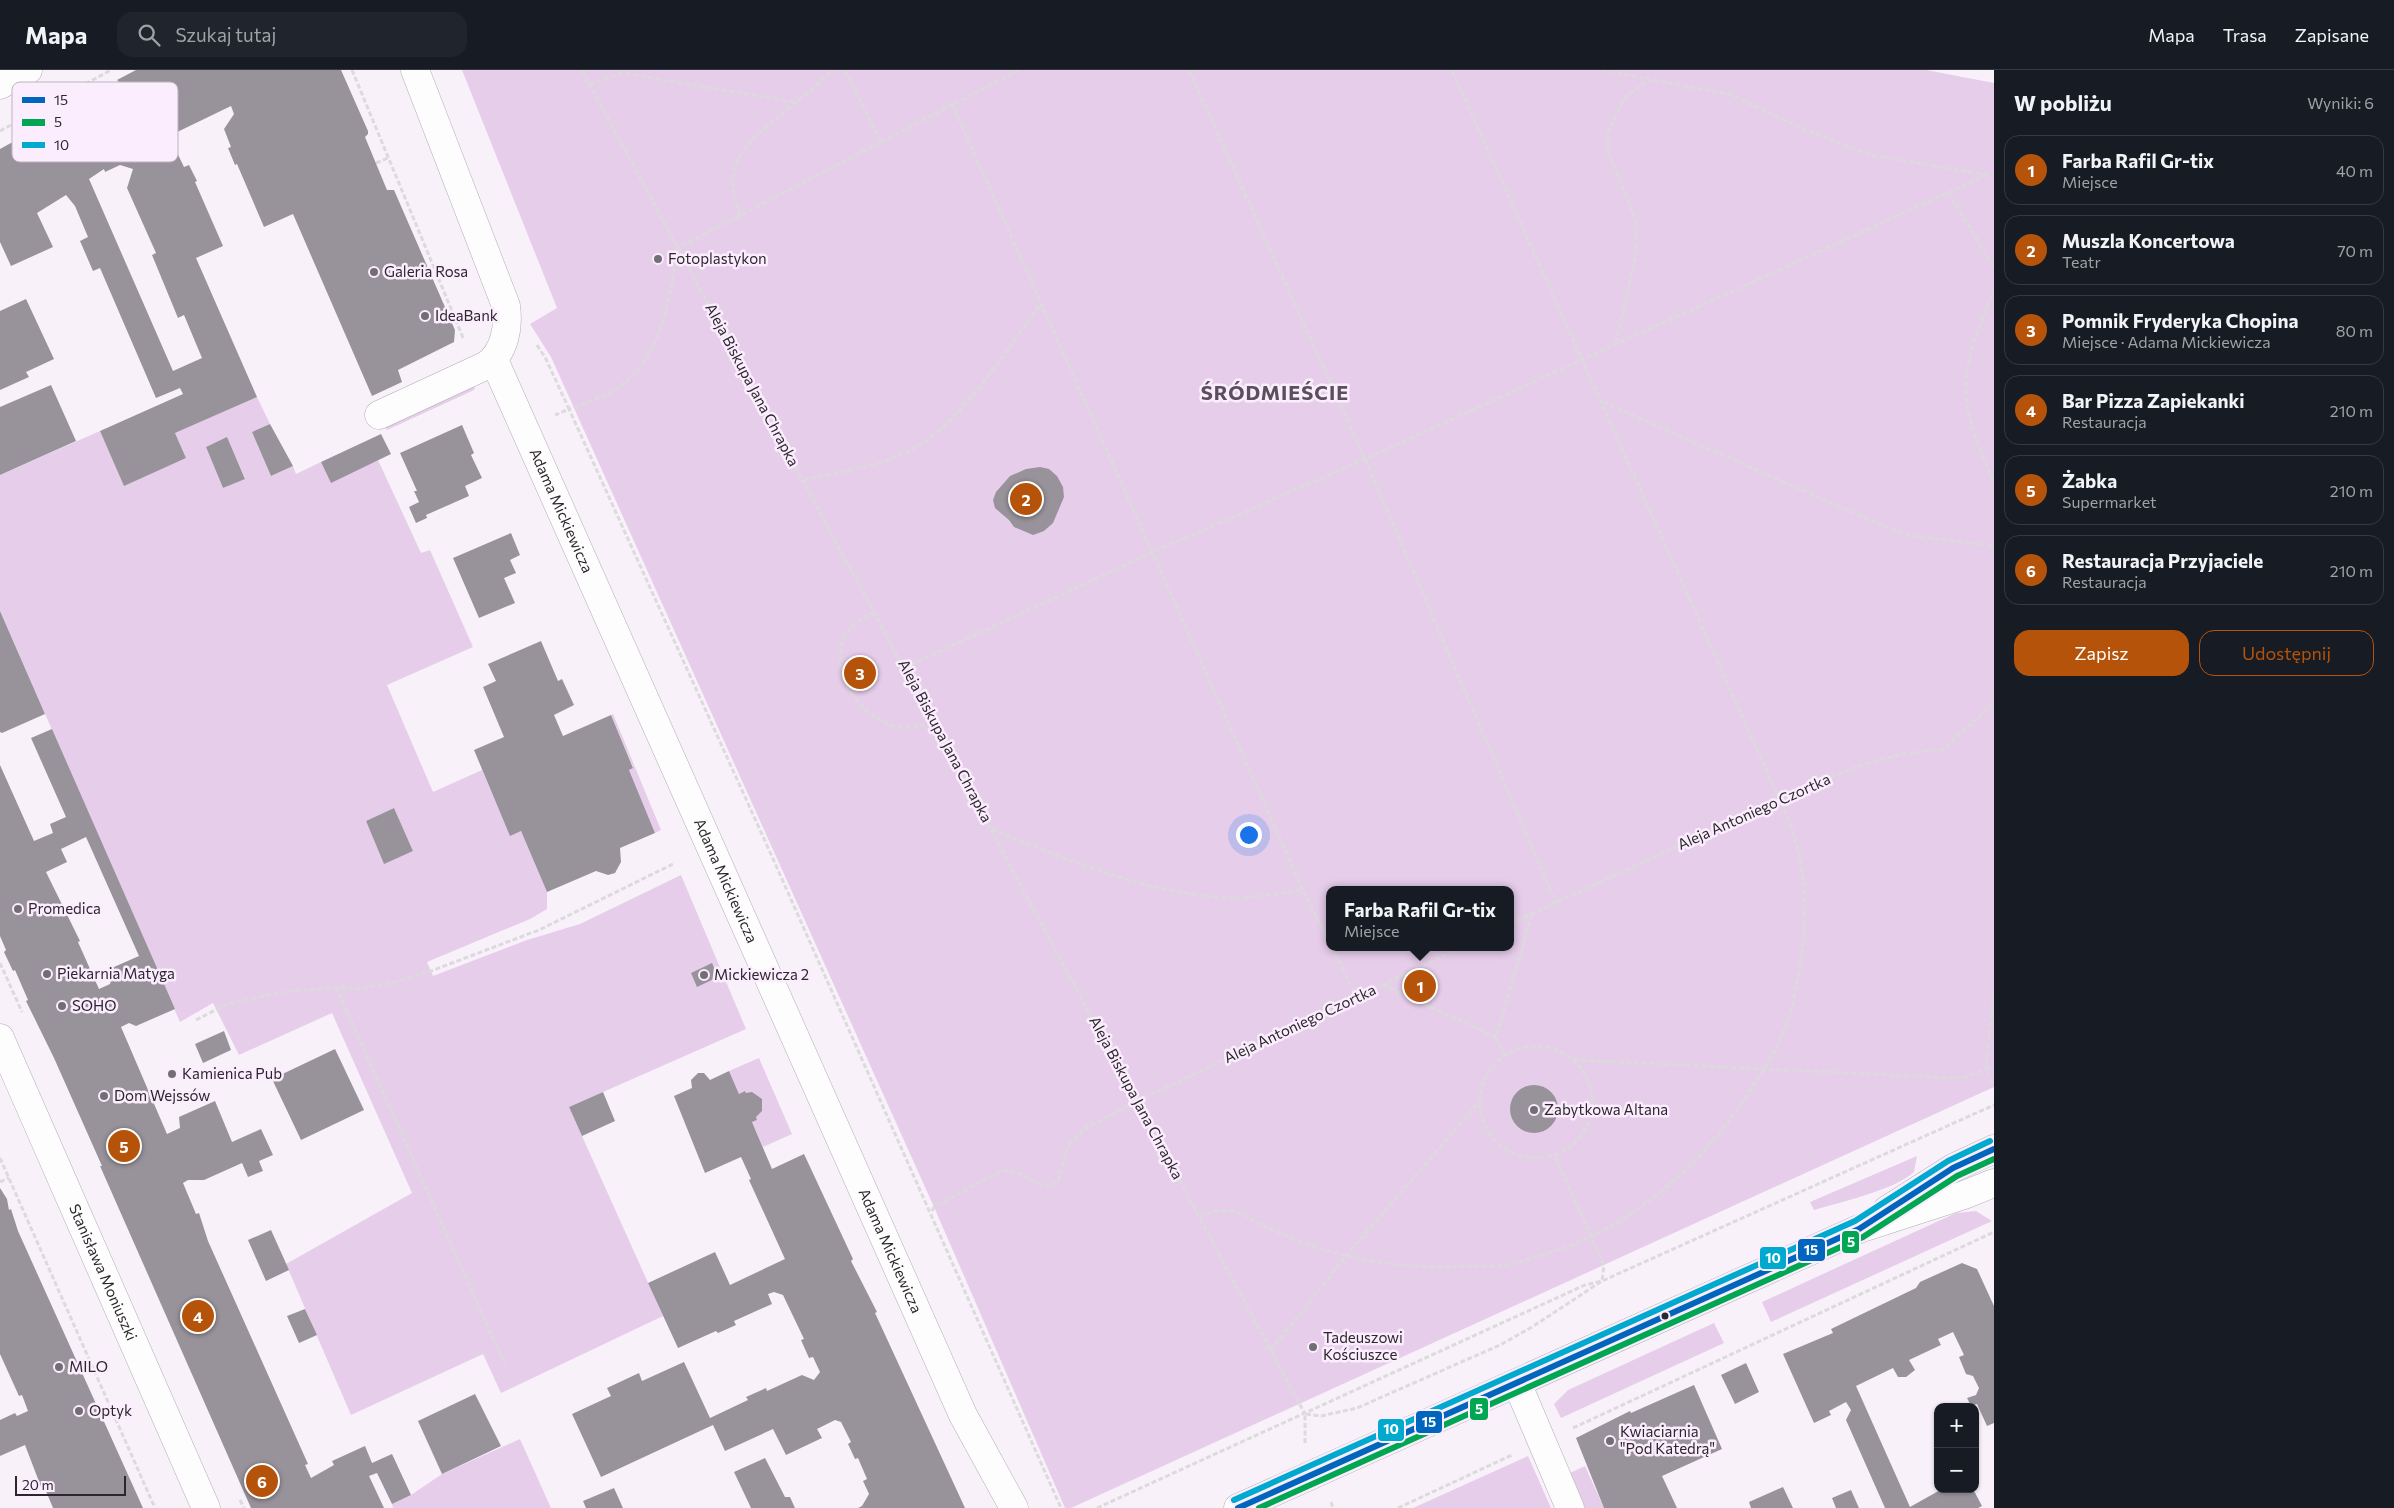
<!DOCTYPE html>
<html lang="pl">
<meta charset="utf-8">
<style>
:root{--surface:#171b24;--page:#20242c;--text:#f1f3f6;--muted:#9ea1a6;--line:#363941;--accent:#b45309}
body{margin:0;font-family:Commissioner,sans-serif;background:var(--page);color:var(--text)}
.controls{position:absolute;right:15px;bottom:15px;display:grid;overflow:hidden;border-radius:10px;box-shadow:0 1px 4px #0004}
.controls button{width:45px;height:45px;display:grid;place-items:center;padding:0;border:0;border-bottom:1px solid var(--line);background:var(--surface);color:var(--text);font:25px sans-serif}
.scale{position:absolute;left:15px;bottom:12px;width:111px;box-sizing:border-box;padding-left:5px;border:2px solid #2c272d;border-top:0;font-size:14px;line-height:18px;white-space:nowrap;color:#2c272d;-webkit-text-stroke:4px #fbedfe;paint-order:stroke}
.you{position:absolute;left:1248px;top:764px;width:18px;height:18px;margin:-12px;border:4px solid #fff;border-radius:50%;background:#1a73e8;box-shadow:0 0 0 8px #1a73e833}
.badge{display:grid;place-items:center;width:32px;height:32px;border-radius:50%;background:var(--accent);color:#fff;font-size:16px;font-weight:700}
.pin{position:absolute;translate:-50% -50%;border:2px solid #fff;box-shadow:0 1px 5px #0006}
.popup{position:absolute;left:1326px;top:816px;width:188px;height:65px;box-sizing:border-box;display:grid;place-content:center;border-radius:10px;background:var(--surface);filter:drop-shadow(0 1px 4px #0005);font-size:16px;white-space:nowrap;color:var(--muted)}
.popup b{font-size:19px;color:var(--text)}
.popup::after{content:'';position:absolute;left:50%;top:100%;margin-left:-10px;border:10px solid transparent;border-top-color:var(--surface)}
.list{margin:0;padding:0;list-style:none}
h2{display:flex;justify-content:space-between;align-items:center;height:65px;margin:0;padding:0 20px;font-size:21px}
h2 small{font-size:16px;font-weight:400;color:var(--muted)}
.list li{display:grid;grid-template-columns:32px 1fr auto;gap:15px;align-items:center;box-sizing:border-box;height:70px;margin:0 10px 10px;padding:0 10px;border:1px solid var(--line);border-radius:15px}
.list b{display:block;font-size:19px;white-space:nowrap}
.list p{margin:0;font-size:16px;white-space:nowrap;color:var(--muted)}
.list em{font-size:16px;font-style:normal;color:var(--muted)}
.actions{display:flex;gap:10px;padding:15px 20px}
.actions a{flex:1;padding:11px 0;border:1px solid var(--accent);border-radius:15px;text-align:center;font-size:18px;color:var(--accent)}
.actions .main{background:var(--accent);color:#fff}
.icon{flex:none;width:28px;height:28px;fill:none;stroke:currentColor;stroke-width:2;stroke-linecap:round;stroke-linejoin:round}
.map{position:relative;flex:none;width:1994px;height:1438px;overflow:hidden}
header{display:flex;align-items:center;gap:30px;box-sizing:border-box;height:70px;padding:0 25px;background:var(--surface);border-bottom:1px solid var(--line)}
header strong{font-size:24px}
nav{display:flex;gap:28px;margin-inline-start:auto;font-size:18px}
.search{width:350px;height:45px;background:var(--page);display:flex;align-items:center;gap:12px;box-sizing:border-box;padding:0 18px;border-radius:15px;color:var(--muted);font-size:19px}
main{display:flex}
aside{flex:1;background:var(--surface)}
.map>svg:first-child{display:block}
</style>
<header>
<strong>Mapa</strong>
<div class="search"><svg class="icon" aria-label="search" viewBox="0 0 24 24"><circle cx="10" cy="10" r="6"/><path d="M15 15l6 6"/></svg>Szukaj tutaj</div>
<nav><a>Mapa</a><a>Trasa</a><a>Zapisane</a></nav>
</header>
<main>
<div class="map">
<svg width="1994" height="1438" viewBox="0 0 1994 1438">
<rect width="100%" height="100%" fill="#f8f1fa"/>
<path fill="#e6cdea" fill-rule="evenodd" d="M462,0h1464l68,13v1004l-923,421h-6l-131,-301 -383,-850 -21,-33 27,-16zM1330,820h180v57h-180z
M473,313l2,6 -3,2 -85,39 -4,-6z
M257,327l13,27 -18,8 19,44 22,-10 3,8 25,-12 10,20 47,-22 43,93 9,-3 43,97 -86,38 46,107 49,-22 28,65 11,-4 26,61v17l-17,10 -103,43 6,14 94,-36 53,-16 101,-49 65,154 -177,78 94,209 -162,77 -18,-39 -132,61 -65,-151 126,-71 -80,-180 -93,42 -26,-52 -33,19 -180,-411v-136l100,-44 25,54 61,-27 -11,-25zM227,368l18,40 -22,10 -17,-41zM394,738l19,43 -29,12 -18,-42z
M613,644l48,116 -6,3 -26,-63 4,-3 -22,-52z
M759,988l33,76 -29,13 -11,-25 5,-2 -12,-29 -6,3 -10,-23z
M1917,1086l-3,16c-20,18 -73,30 -100,38l-4,-8z
M1976,1141l16,10 -221,101 -9,-20 194,-89z
M1714,1253l10,20 -163,75 -7,-14 14,-14z
M520,1369l31,69h-158l-1,-4 19,-9 31,-21z
M1528,1386l23,52h-138z
M1585,1396l19,42h-19l-15,-35z"/>
<path fill="#98939a" fill-rule="evenodd" d="M136,0h205l27,61v3l-3,3 22,53h7l61,140 -1,12 -56,28 4,12 -30,14 -79,-182 -29,13 -27,-63 -2,1 -7,-17 3,-1 -7,-18 10,-15 -3,-8 -62,30 15,31 5,-2 8,16 -2,1 28,64 -27,12 61,139 -82,36 11,25 -62,28 -24,-55 83,-37 -3,-6 -24,10 -56,-130 -7,3 -13,-30 8,-4 -13,-31 -9,-11 -29,18 16,34 -42,19 -11,-24v-93l120,-66 -3,-3zM120,95l13,4 -6,19 29,65 -4,2 26,63 6,-3 18,43 -29,13 -84,-192 15,-10 1,3z
M26,229l28,60 -28,13 3,5 -29,13v-79z
M51,315l25,56 -76,34v-68z
M270,354l23,42 -22,10 -19,-44z
M462,355l12,28 -3,2 11,23 -17,8 4,10 -43,19 1,3 -11,5 -7,-16 10,-5 -5,-11h3l-17,-38z
M381,364l10,20 -60,29 -10,-21z
M227,367l18,42 -22,9 -17,-41z
M1040,397l9,2 8,7 6,11 1,10 -11,26 -9,8 -11,4 -19,-8 -5,-7 -14,-12 -2,-8 3,-8 14,-16 16,-7z
M511,463l9,22 -10,5 6,13 -12,5 11,25 -36,15 -26,-60z
M0,541l45,103 -43,19 -2,-1z
M541,571l17,40 4,-2 12,26 -20,10 9,21 48,-21 22,53 -4,2 26,63 -35,15 1,14 -6,11 -7,2 -12,-4 -49,21 -26,-61 -11,5 -36,-86 30,-13 -21,-50 13,-6 -8,-17z
M52,659l123,280 -39,17 -7,-3 -8,4 46,107 13,-6 -1,-11 36,-16 17,41 29,-13 12,26 -14,6 4,10 -15,6 -6,-14 -38,17h-16l-5,3 13,31 3,-1 9,28 100,223 -3,1 6,13 23,-13 -2,-4 33,-15 7,17 20,-9 19,41 -19,9 -15,-31 -8,3 15,32h-133l-151,-342h2l-48,-108 -28,-57 2,-1 -13,-30 -2,1 -9,-19 2,-2 -6,-14v-171l34,76 19,-8 -3,-9 16,-7 -35,-79zM86,767l53,119 -25,11 -4,17 -11,5 -21,-47 2,-1 -34,-69 21,-10 -6,-13z
M394,738l19,43 -29,13 -18,-43z
M712,893l6,14 -21,10 -6,-14z
M224,961l7,19 -28,13 -8,-19z
M335,979l29,61 -63,30 -29,-61z
M729,1001l10,23 6,-3 1,2 6,-1 10,7v12l-6,6 1,3 -5,2 20,47 32,-15 49,105 -2,2 26,51 -2,1 90,195h-107l4,-2 7,-12 -6,-13 4,-2 -9,-21 -3,1 -7,-15 3,-2 -10,-20 -6,-2 -18,9 5,9 -36,17 -13,-26 -48,22 -12,-26 -112,52 -29,-63 39,-18 -4,-8 32,-15 3,8 42,-19 26,56 38,-18 -2,-3 20,-9 1,3 35,-16 12,5 6,-8 -7,-15 -4,1 -8,-18 3,-1 -21,-44 -9,-3 -6,2 4,10 -38,17 2,4 -18,8 -2,-2 -38,17 -30,-65 67,-31 15,33 55,-26 -36,-79 2,-1 -10,-22 -36,16 -31,-77 18,-8 -1,-8 7,-7h6l6,7z
M1510 1039a24 24 0 1 1 48 0a24 24 0 1 1-48 0Z
M603,1022l12,29 -33,15 -13,-29z
M0,1118l7,11 2,11 2,-1 7,22 125,277h-90l-7,-17 -3,1 -18,-47 -25,11v-36l15,-7 2,3 11,-5 -6,-16 -3,1 -19,-42z
M271,1160l18,40 -23,11 -18,-41z
M1962,1193l15,6 17,37v117l-7,3 -10,-22 -6,2 -4,-8 9,-3 3,-7 -6,-12 -7,-2 -7,-17 5,-2 -11,-23 -15,7 3,6 -32,15 6,10 -9,7h-8l-5,-9 -37,18 54,121 32,-18h31l9,17 -4,2h-93l-39,-88 5,-10 -5,-8 -17,9 2,4 -17,8 -31,-69 50,-21 -2,-4 85,-41 4,-6z
M305,1239l12,26 -18,8 -12,-27z
M1746,1293l13,29 -24,12 -14,-29z
M1694,1315l28,64 -60,27 15,32h-73l-28,-70 54,-27 1,2z
M475,1324l26,52 -59,28 -24,-53z
M765,1388l20,39h5l5,11h-44l-17,-36z
M1783,1417l10,21h-42l-2,-6z
M614,1418l9,20h-37l-3,-7z
M1851,1420l8,18h-23l-4,-10z"/>
<g fill="none" stroke-linecap="round" stroke-linejoin="round">
<defs>
<g id="minor">
<path d="M0,15l28,-15"/>
<path id="s1" d="M494,290l469,1055 51,93"/>
<path d="M379,345l108,-50c18,-14 22,-38 19,-59l-91,-236"/>
<path id="s2" d="M0,968l206,470"/>
<path d="M1887,1140l66,-42 41,-19"/>
<path d="M1517,1313l53,125"/>
<path d="M1238,1438l621,-279 105,-34 30,-12"/>
</g>
</defs>
<use href="#minor" stroke="#b2adb4" stroke-width="29"/>
<path stroke="#dcdadc" stroke-width="3" stroke-dasharray="5 2.5" stroke-linecap="butt" d="M352,0l112,270
M582,0l723,1344
M845,0l36,72
M1019,0l-341,178c-9,51 -15,115 -67,144 -13,7 -28,12 -42,17l201,443 291,656
M1189,0l176,389 191,444
M1602,0l129,25 80,37 59,23 124,21
M590,14l33,-11 172,29
M952,34l351,786 27,54
M0,61l111,-61
M376,93l12,-5
M1948,122l46,76
M740,145c-5,-15 -10,-28 -6,-45 7,-26 34,-44 53,-60 16,-13 31,-28 47,-40
M1994,219c-12,31 -28,65 -28,99 -1,32 17,66 28,96
M1616,273l20,-90v-32l-28,-70v-19l16,-33 24,-20
M537,275l9,14 23,50 -14,6
M1603,332l280,124 30,10 81,10
M804,410c34,-8 75,-13 107,-30 49,-25 96,-101 129,-145
M875,542c-6,3 -13,5 -17,9 -30,24 -18,66 7,88 9,7 20,15 30,17 14,2 26,0 39,-3
M904,598l247,-115 214,-94 622,-284
M992,759c73,30 146,61 224,68 29,3 59,-3 87,-7
M1510,854l269,-125 82,-34 42,-11 40,-5 51,-46
M1332,877l25,51
M0,893l22,49
M1383,915l113,52 36,-123
M336,917l170,380
M1994,921l-8,78 8,18
M196,950l31,-16 56,-12 53,-5 20,2 31,-5 44,-13 108,-41 136,-67
M1496,967l9,18
M1480 1032a56 56 0 1 1 112 0a56 56 0 1 1-112 0Z
M1574,990l379,18 14,-1 27,-11
M0,1088l155,350
M0,1112l9,-4
M932,1141l2,-4 67,-36c21,-3 32,15 51,15l6,-5 10,-36 16,-16 53,-28 325,-154
M1200,1147c10,-4 20,-8 31,-6 11,2 23,10 33,15 18,8 36,16 55,22 42,14 90,20 134,19 18,-1 37,0 55,-2 10,-2 21,-6 31,-9 90,-25 163,-90 213,-168 16,-24 33,-53 40,-82 15,-60 19,-124 -2,-183l-338,-753
M1271,1280l75,-94 134,-155
M1306,1344l15,2 36,-8 143,-63 32,-18 70,-46 2,-16 -50,-110
M1573,1358l421,-196
M1305,1373v-29
M240,1430l4,8
M1331,1432l2,6
M1097,1438l488,-223 17,-4 392,-176
M1398,1438l114,-53"/>
<use href="#minor" stroke="#fefdfe" stroke-width="28"/>
<defs>
<path id="bus-1" d="M1238,1438l621,-279 94,-61 41,-19"/>
<path id="bus-2" d="M1259,1438l604,-271 94,-61 37,-17"/>
<path id="bus-3" d="M1234,1430l621,-279 93,-60 42,-20"/>
</defs>
<use href="#bus-1" stroke="#fbedfe" stroke-width="10"/>
<use href="#bus-2" stroke="#fbedfe" stroke-width="10"/>
<use href="#bus-3" stroke="#fbedfe" stroke-width="10"/>
<use href="#bus-1" stroke="#0065bd" stroke-width="6"/>
<use href="#bus-2" stroke="#00a651" stroke-width="6"/>
<use href="#bus-3" stroke="#00a9ce" stroke-width="6"/>
</g>
<g fill="#736e75" stroke="#fbedfe" stroke-width="2">
<circle cx="658" cy="189" r="5"/>
<circle cx="374" cy="202" r="5"/>
<circle cx="425" cy="246" r="5"/>
<circle cx="18" cy="839" r="5"/>
<circle cx="47" cy="904" r="5"/>
<circle cx="704" cy="905" r="5"/>
<circle cx="62" cy="936" r="5"/>
<circle cx="172" cy="1004" r="5"/>
<circle cx="104" cy="1026" r="5"/>
<circle cx="1534" cy="1040" r="5"/>
<circle cx="1313" cy="1277" r="5"/>
<circle cx="59" cy="1297" r="5"/>
<circle cx="79" cy="1341" r="5"/>
<circle cx="1610" cy="1371" r="5"/>
</g>
<circle fill="#2c272d" stroke="#fbedfe" stroke-width="2" cx="1665" cy="1246" r="4.5"/>
<g text-anchor="middle" stroke-width="5" stroke-linejoin="round" paint-order="stroke">
<g font-size="15" fill="#2c272d" stroke="#fbedfe" text-anchor="start">
<text x="668" y="194">Fotoplastykon</text>
<text x="384" y="207">Galeria Rosa</text>
<text x="435" y="251">IdeaBank</text>
<text x="28" y="844">Promedica</text>
<text x="57" y="909">Piekarnia Matyga</text>
<text x="714" y="910">Mickiewicza 2</text>
<text x="72" y="941">SOHO</text>
<text x="182" y="1009">Kamienica Pub</text>
<text x="114" y="1031">Dom Wejssów</text>
<text x="1544" y="1045">Zabytkowa Altana</text>
<text x="1323" y="1273">Tadeuszowi<tspan x="1323" dy="17">Kościuszce</tspan></text>
<text x="69" y="1302">MILO</text>
<text x="89" y="1346">Optyk</text>
<text x="1620" y="1367">Kwiaciarnia<tspan x="1620" dy="17">"Pod Katedrą"</tspan></text>
</g>
<g font-size="15" fill="#2c272d" stroke="#fbedfe">
<text transform="translate(752 315) rotate(62)" y="5">Aleja Biskupa Jana Chrapka</text>
<text dy="5" stroke="none"><textPath href="#s1" startOffset="165">Adama Mickiewicza</textPath></text>
<text transform="translate(945 671) rotate(62)" y="5">Aleja Biskupa Jana Chrapka</text>
<text transform="translate(1754 742) rotate(-24)" y="5">Aleja Antoniego Czortka</text>
<text dy="5" stroke="none"><textPath href="#s1" startOffset="570">Adama Mickiewicza</textPath></text>
<text transform="translate(1300 954) rotate(-25)" y="5">Aleja Antoniego Czortka</text>
<text transform="translate(1136 1028) rotate(62)" y="5">Aleja Biskupa Jana Chrapka</text>
<text dy="5" stroke="none"><textPath href="#s1" startOffset="975">Adama Mickiewicza</textPath></text>
<text dy="5" stroke="none"><textPath href="#s2" startOffset="256">Stanisława Moniuszki</textPath></text>
</g>
<g font-size="20" font-weight="bold" letter-spacing="1" fill="#5b4f5d" stroke="#fbedfe">
<text x="1275" y="330">ŚRÓDMIEŚCIE</text>
</g>
</g>
<rect x="12" y="12" width="166" height="80" rx="8" fill="#fbedfe" stroke="#bdb2bf" stroke-width="1"/>
<rect x="22" y="27" width="23" height="6" fill="#0065bd"/>
<rect x="22" y="49" width="23" height="7" fill="#00a651"/>
<rect x="22" y="72" width="23" height="6" fill="#00a9ce"/>
<g font-size="14" fill="#2c272d">
<text x="54" y="35">15</text>
<text x="54" y="57">5</text>
<text x="54" y="80">10</text>
</g>
<g stroke="#fbedfe" stroke-width="2">
<rect x="1841" y="1160" width="19" height="24" rx="5" fill="#00a651"/>
<rect x="1797" y="1168" width="29" height="24" rx="5" fill="#0065bd"/>
<rect x="1759" y="1176" width="28" height="24" rx="5" fill="#00a9ce"/>
<rect x="1469" y="1327" width="20" height="24" rx="5" fill="#00a651"/>
<rect x="1415" y="1340" width="28" height="24" rx="5" fill="#0065bd"/>
<rect x="1377" y="1348" width="28" height="24" rx="5" fill="#00a9ce"/>
</g>
<g font-size="14" text-anchor="middle" font-weight="bold" fill="#fff">
<text x="1851" y="1177">5</text>
<text x="1811" y="1185">15</text>
<text x="1773" y="1193">10</text>
<text x="1479" y="1344">5</text>
<text x="1429" y="1357">15</text>
<text x="1391" y="1364">10</text>
</g>
</svg>
<div class="controls">
<button>+</button>
<button>−</button>
</div>
<div class="scale">20 m</div>
<div class="you"></div>
<div class="pin badge" style="left:1420px;top:916px">1</div>
<div class="popup"><b>Farba Rafil Gr-tix</b>Miejsce</div>
<div class="pin badge" style="left:1026px;top:429px">2</div>
<div class="pin badge" style="left:860px;top:603px">3</div>
<div class="pin badge" style="left:198px;top:1246px">4</div>
<div class="pin badge" style="left:124px;top:1076px">5</div>
<div class="pin badge" style="left:262px;top:1411px">6</div>
</div>
<aside>
<h2>W pobliżu<small>Wyniki: 6</small></h2>
<ul class="list">
<li><span class="badge">1</span><div><b>Farba Rafil Gr-tix</b><p>Miejsce</p></div><em>40 m</em></li>
<li><span class="badge">2</span><div><b>Muszla Koncertowa</b><p>Teatr</p></div><em>70 m</em></li>
<li><span class="badge">3</span><div><b>Pomnik Fryderyka Chopina</b><p>Miejsce · Adama Mickiewicza</p></div><em>80 m</em></li>
<li><span class="badge">4</span><div><b>Bar Pizza Zapiekanki</b><p>Restauracja</p></div><em>210 m</em></li>
<li><span class="badge">5</span><div><b>Żabka</b><p>Supermarket</p></div><em>210 m</em></li>
<li><span class="badge">6</span><div><b>Restauracja Przyjaciele</b><p>Restauracja</p></div><em>210 m</em></li>
</ul>
<div class="actions"><a class="main">Zapisz</a><a>Udostępnij</a></div>
</aside>
</main>
